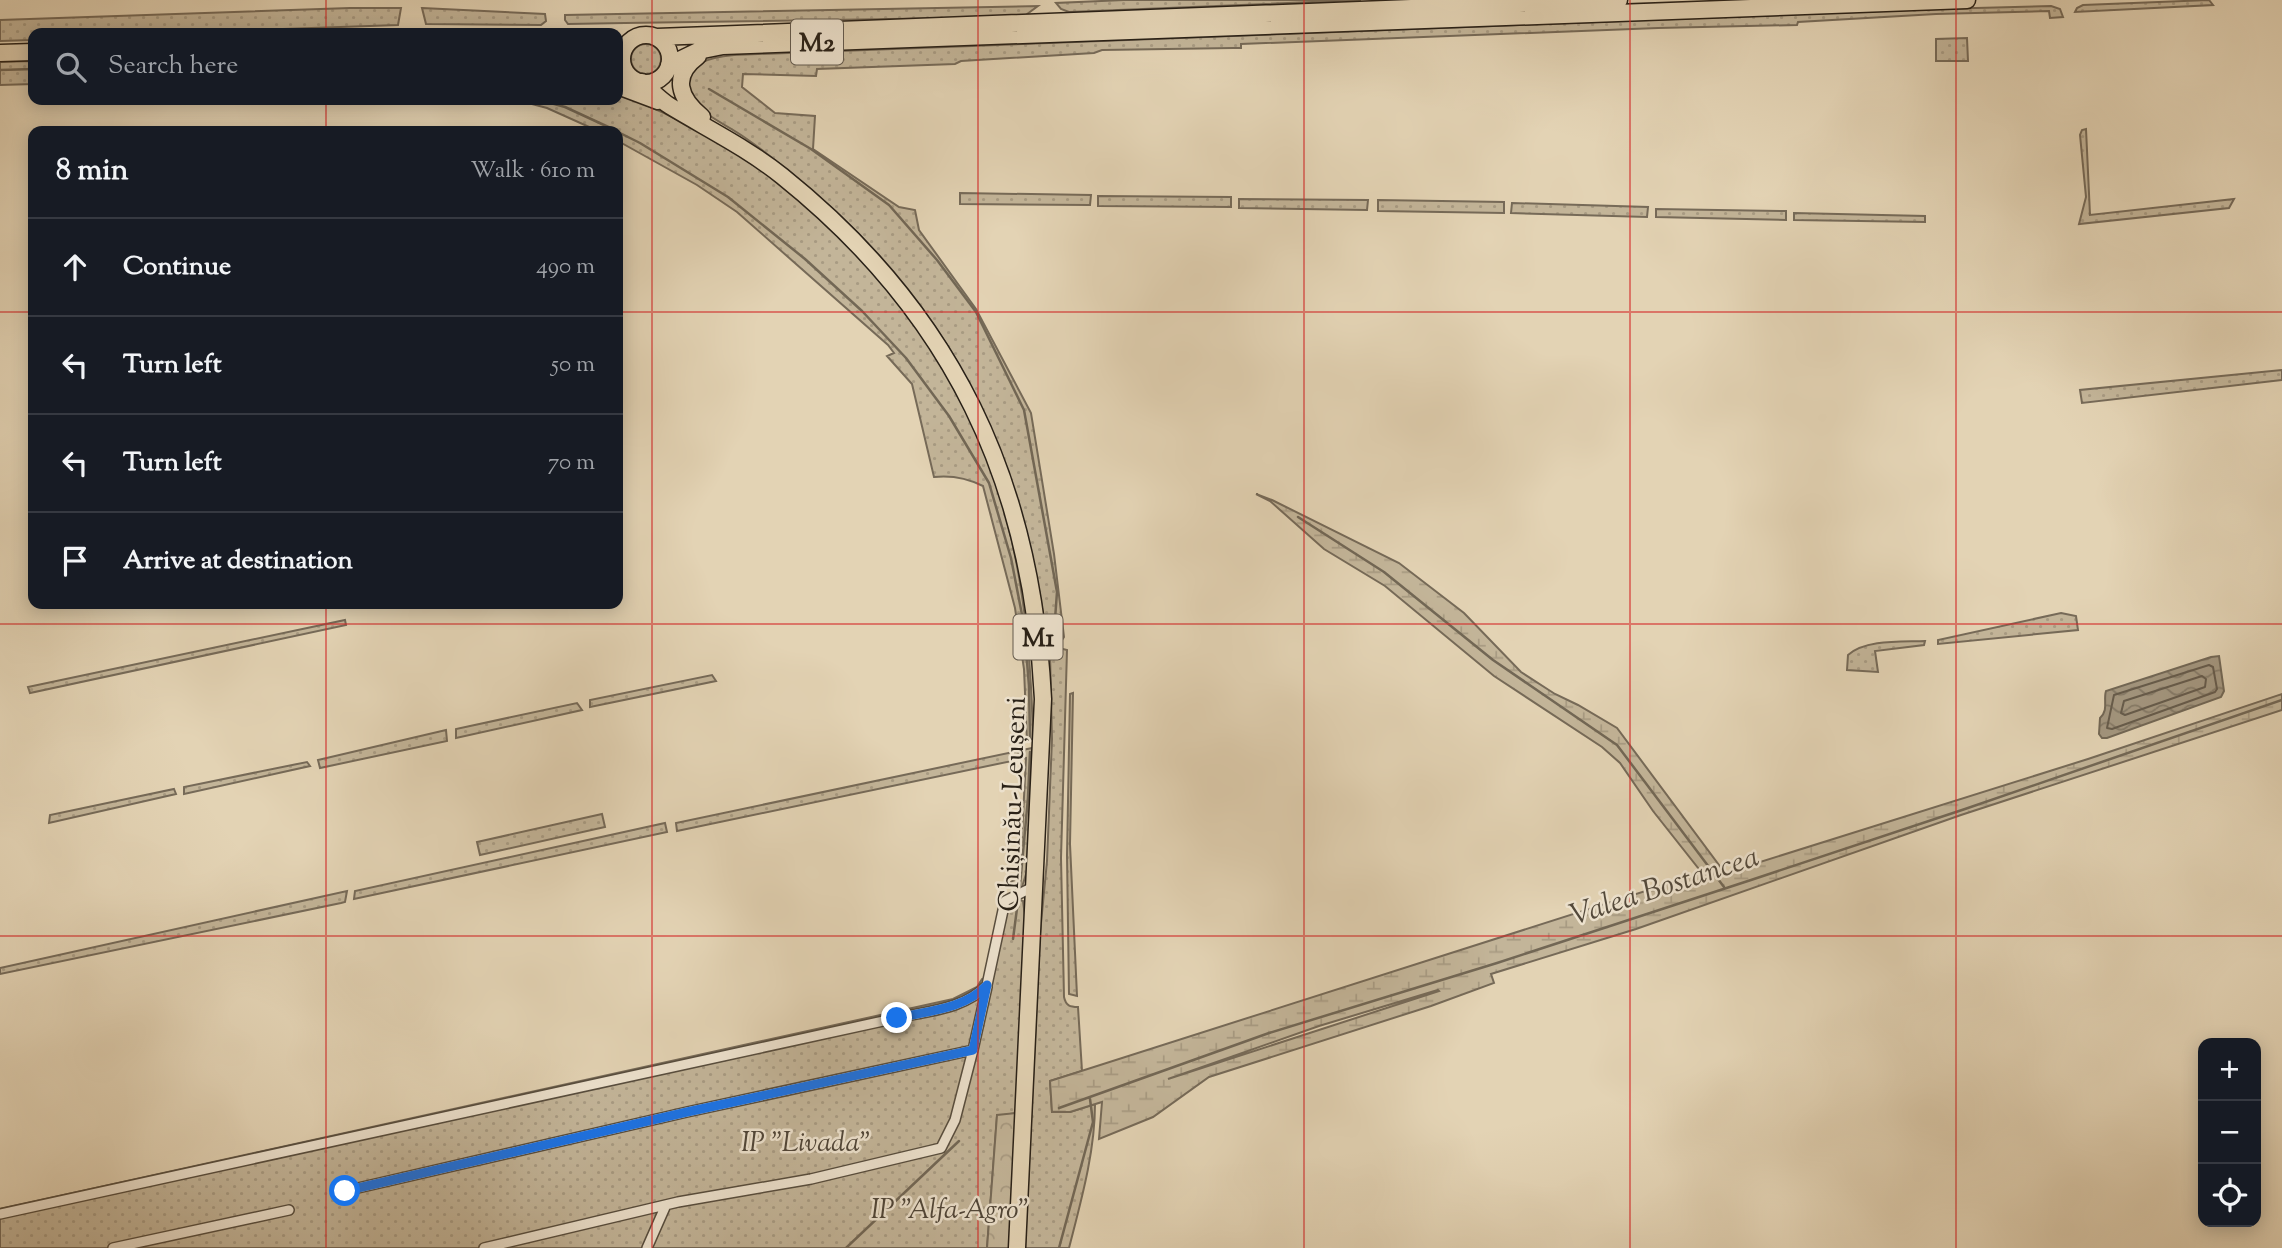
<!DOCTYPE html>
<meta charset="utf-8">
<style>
:root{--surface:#171b24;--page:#242831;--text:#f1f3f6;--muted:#9ea1a6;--line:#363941}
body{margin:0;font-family:"Sorts Mill Goudy",serif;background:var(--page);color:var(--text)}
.controls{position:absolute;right:21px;bottom:21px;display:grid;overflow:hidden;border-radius:14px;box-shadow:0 4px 18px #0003}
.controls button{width:63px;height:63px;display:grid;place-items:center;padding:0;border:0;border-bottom:2px solid var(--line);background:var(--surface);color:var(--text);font:35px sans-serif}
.stop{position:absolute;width:21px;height:21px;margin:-16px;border:5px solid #1a73e8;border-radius:50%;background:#fff}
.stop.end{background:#1a73e8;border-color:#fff;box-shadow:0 2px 7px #0008}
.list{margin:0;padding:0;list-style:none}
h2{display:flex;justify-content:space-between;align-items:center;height:91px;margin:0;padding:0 28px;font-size:30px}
h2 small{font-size:23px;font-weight:400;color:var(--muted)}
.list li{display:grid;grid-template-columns:46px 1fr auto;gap:21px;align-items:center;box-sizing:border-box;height:98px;padding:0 28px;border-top:2px solid var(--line)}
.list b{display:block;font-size:26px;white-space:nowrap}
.list em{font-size:23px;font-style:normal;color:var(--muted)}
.icon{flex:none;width:38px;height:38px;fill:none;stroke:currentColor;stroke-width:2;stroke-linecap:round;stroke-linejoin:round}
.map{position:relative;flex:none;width:2282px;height:1248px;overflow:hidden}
.search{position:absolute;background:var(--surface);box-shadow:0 4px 18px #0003;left:28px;top:28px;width:595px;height:77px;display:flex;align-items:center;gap:18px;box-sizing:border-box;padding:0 24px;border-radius:14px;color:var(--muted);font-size:26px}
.panel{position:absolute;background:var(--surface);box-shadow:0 4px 18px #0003;left:28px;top:126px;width:595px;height:483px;border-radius:14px}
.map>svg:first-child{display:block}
</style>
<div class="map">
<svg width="2282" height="1248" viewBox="0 0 2282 1248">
<defs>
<pattern id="grass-dots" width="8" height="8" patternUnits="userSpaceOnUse" patternTransform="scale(1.75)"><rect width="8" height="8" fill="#c3b599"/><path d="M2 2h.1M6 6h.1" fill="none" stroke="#a89b83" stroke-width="1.8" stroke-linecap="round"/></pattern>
<pattern id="forest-crowns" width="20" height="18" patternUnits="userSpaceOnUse" patternTransform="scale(1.75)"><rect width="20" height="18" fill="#c3b599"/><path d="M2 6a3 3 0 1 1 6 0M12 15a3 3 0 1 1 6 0" fill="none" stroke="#a89b83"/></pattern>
<pattern id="wetland-marsh" width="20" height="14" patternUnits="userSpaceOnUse" patternTransform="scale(1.75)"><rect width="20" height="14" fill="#c3b599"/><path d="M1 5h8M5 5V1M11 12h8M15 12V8" fill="none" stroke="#a89b83"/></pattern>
<pattern id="water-waves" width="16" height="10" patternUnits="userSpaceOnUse" patternTransform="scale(1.75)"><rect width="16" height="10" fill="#a3967f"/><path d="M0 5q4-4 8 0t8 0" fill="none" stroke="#857a67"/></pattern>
</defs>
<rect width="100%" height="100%" fill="#e3d3b4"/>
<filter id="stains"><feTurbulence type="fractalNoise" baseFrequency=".00286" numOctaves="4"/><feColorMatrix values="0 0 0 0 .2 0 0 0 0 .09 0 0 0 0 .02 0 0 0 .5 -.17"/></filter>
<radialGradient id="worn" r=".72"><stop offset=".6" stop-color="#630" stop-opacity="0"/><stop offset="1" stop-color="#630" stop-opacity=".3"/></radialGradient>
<path fill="url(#grass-dots)" stroke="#766a58" stroke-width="2" d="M1124,0h237l-292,12 -8,-3 -5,-6z
M2209,0l4,5 -138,7 2,-4 6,-3z
M1038,6l-15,11 -398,6 -57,1 -3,-4v-5z
M2051,6l9,3 3,8 -13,1 -1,-7 -113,3 -138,8 -1,3 -139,3 -417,16v4h-8l-131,2 -8,3 -133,8 -6,3 -138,5 -1,7 -73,-2 -1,13 33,26 40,3 -2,33 86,58 16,3 4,20 57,79 55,104 23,141 10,83 -2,3 -14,1 -1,-3c-26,-174 -86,-316 -221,-435 -26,-23 -53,-46 -82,-66 -14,-10 -32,-18 -45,-29 -4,-4 -10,-12 -11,-17 -9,-29 27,-34 46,-36l1203,-46z
M350,8h51l-3,17 -230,8h-135v7l-33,1v-21z
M422,8l123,6 1,7 -5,4 -115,-1z
M1967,38l1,23h-32v-22z
M631 59a15 15 0 1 1 30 0a15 15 0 1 1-30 0Z
M33,61v23l-33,1v-23z
M618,94c168,61 312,206 373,374 31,88 40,178 42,271l-6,2 -3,-72 -9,-61 -32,-122c-16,-8 -31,-11 -49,-9l-22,-93 -25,-28 7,-3 -6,-8 -151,-133 -40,-27 -79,-44v-10h-20l-51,-23 -30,-8h101z
M2086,129l4,86 144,-16 -5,9 -150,16 7,-27 -6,-62 2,-5z
M960,193l131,2 -1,10 -130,-1z
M1098,196l133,1v10l-133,-1z
M1239,199l129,1 -1,10 -128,-2z
M1378,200l126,2v11l-126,-2z
M1512,203l136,4 -1,10 -136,-4z
M1656,209l130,2v9l-130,-3z
M1794,213l131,3v6l-131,-2z
M2282,370v10l-200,23 -2,-13z
M2061,613l15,3 2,14 -140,14v-4z
M345,620l1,5 -316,68 -2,-6z
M1925,641l-1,4 -49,6 3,21 -31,-2 1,-15c18,-16 54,-13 77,-14z
M1059,648l8,2 -6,208 3,139c2,9 6,10 14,10l4,64 -32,10 2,31h18l25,-8c0,48 -14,97 -26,144h-44l15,-314 7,-73 5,-122 -2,-85 1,-5z
M712,675l4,6 -126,26v-7z
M1073,693l-3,151 7,152 -8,-2 -2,-139 3,-161z
M577,703l5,7 -126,28v-9z
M446,730l1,11 -127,27 -2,-8z
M1032,748l-5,123 -5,16 -7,2 -5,-6 10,-8 6,-117 -349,73 -1,-8z
M307,762l3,4 -126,28v-7z
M174,789l2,5 -127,29 1,-8z
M602,814l3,13 -125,28 -3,-13z
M665,823l2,9 -313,67 1,-8z
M347,891l-2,11 -4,1 -341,71v-6z
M1016,899l7,2 3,23 -10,189 -19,3 -10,132h-987v-39l953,-210 24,-12 5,-8 11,-3 13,-65 6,-10z"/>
<path fill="url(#forest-crowns)" stroke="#766a58" stroke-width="2" d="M1016,1113l-7,135h-22l10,-133z"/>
<path fill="url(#wetland-marsh)" stroke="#766a58" stroke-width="2" fill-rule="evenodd" d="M1256,494l16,6 127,63 65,50 57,59 34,22 23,11 39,23 108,145 363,-114 194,-65v16l-321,105 -325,114 -145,45 3,9 -63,23 -222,71 -56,40 -54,22 3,-37 -32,10h-18l-2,-31 652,-208 -49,-62 -33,-48 -18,-16 -108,-71 -109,-90 -61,-37 -54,-48zM1438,990l1,1 -271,88 151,-53z"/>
<path fill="url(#water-waves)" stroke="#726755" stroke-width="2" d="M2219,656l5,35 -3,6 -114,41h-5l-3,-4 1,-16c9,-8 3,-18 6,-27l105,-34z"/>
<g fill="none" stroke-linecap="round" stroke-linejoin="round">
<path stroke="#665b4b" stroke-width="2" d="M2209,665l4,2 4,22 -2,3 -103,37 -5,-1 7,-33z
M2202,676l4,3 -1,8 -80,28 -4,-2 3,-12z"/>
<path stroke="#726755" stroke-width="2.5" d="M0,70l33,-1
M709,89l102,60 78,56 48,55 39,52 48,98 33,182 -3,41
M540,100l25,7 52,24
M618,132l22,11 88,54 77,62 57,52 44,47 43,58 40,67 22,75 13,67 5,61 1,52
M1298,517l86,55 109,88 124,85 107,142
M1020,885l8,-87 2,-46
M1013,939l5,-38
M1059,1108l210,-75 228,-70 254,-83 214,-71 317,-109
M846,1248l113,-107
M1059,1248l34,-126 -3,-23"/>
<defs>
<path id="street" d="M345,1191l342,-79 286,-62 14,-63
M0,1214l897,-196c31,-7 68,-9 90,-33l18,-84 30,-15
M113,1248l176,-38
M484,1248l194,-46 133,-23 130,-31 14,-28 18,-70
M647,1248l19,-43"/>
<path id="highway" d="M622 59a24 24 0 1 1 48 0a24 24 0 1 1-48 0Z
M657,37l962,-37
M0,53l33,-1
M698,56c-27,20 -19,42 4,61
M669,65l29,-14 25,-5 1244,-46
M642,82c9,8 18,18 28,24 38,23 77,42 112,70 171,137 250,305 261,523l-26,549
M618,86l40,15"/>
</defs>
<use href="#street" stroke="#574d3e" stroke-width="12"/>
<use href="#highway" stroke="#282017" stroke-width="19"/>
<use href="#street" stroke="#ede2ce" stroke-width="9"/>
<use href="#highway" stroke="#e3d3b4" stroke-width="16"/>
</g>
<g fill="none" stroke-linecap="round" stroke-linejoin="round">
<path stroke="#1a73e8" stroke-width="9" d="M345,1191l342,-79 286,-62 14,-65c-22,24 -59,26 -90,33"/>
</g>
<path fill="none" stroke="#d62828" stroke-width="2" stroke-opacity="0.55" d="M326,0v33M652,0v1248M978,0v1248M1304,0v1248M1630,0v1248M1956,0v1248M326,100v31M0,312h33M618,312h1664M326,604v644M0,624h2282M0,936h2282"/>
<g text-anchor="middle" stroke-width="5" stroke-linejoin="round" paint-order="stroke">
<g fill="#ede2ce" stroke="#635a4e" stroke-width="2">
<rect x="791" y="19.5" width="52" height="45" rx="5"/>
<rect x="1013.5" y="614.5" width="49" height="45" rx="5"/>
</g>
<g font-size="26" font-weight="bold" fill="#282017">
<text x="817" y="51">M2</text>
<text x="1038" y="646">M1</text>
</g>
<g font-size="28" fill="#282017" stroke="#ede2ce">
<text transform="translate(1011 804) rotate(-88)" y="10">Chișinău-Leușeni</text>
</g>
<g font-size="28" font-style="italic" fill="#4f4538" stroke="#ede2ce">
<text x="806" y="1151">IP "Livada"</text>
<text x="950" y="1218">IP "Alfa-Agro"</text>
</g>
<g font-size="30" font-style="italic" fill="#53493b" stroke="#ede2ce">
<text transform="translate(1664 885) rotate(-18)" y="10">Valea Bostancea</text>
</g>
</g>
<rect width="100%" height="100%" filter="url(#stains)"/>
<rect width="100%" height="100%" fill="url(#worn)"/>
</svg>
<div class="controls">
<button>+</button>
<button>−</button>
<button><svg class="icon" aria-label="locate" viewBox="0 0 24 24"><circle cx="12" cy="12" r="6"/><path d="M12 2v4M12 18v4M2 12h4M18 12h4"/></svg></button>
</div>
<div class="stop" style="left:345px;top:1191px"></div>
<div class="stop end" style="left:897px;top:1018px"></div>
<div class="search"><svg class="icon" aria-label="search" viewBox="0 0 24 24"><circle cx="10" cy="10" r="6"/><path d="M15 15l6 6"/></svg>Search here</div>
<section class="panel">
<h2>8 min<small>Walk · 610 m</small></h2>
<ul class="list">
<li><svg class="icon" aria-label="ahead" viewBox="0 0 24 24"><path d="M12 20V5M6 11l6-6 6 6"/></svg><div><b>Continue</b></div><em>490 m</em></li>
<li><svg class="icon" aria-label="left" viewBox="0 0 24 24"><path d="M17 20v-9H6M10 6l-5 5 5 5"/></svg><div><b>Turn left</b></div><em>50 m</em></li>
<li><svg class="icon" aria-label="left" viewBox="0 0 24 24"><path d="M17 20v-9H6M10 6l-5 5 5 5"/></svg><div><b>Turn left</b></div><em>70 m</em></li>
<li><svg class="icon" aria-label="arrive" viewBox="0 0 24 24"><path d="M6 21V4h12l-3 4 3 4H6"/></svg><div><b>Arrive at destination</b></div></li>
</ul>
</section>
</div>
